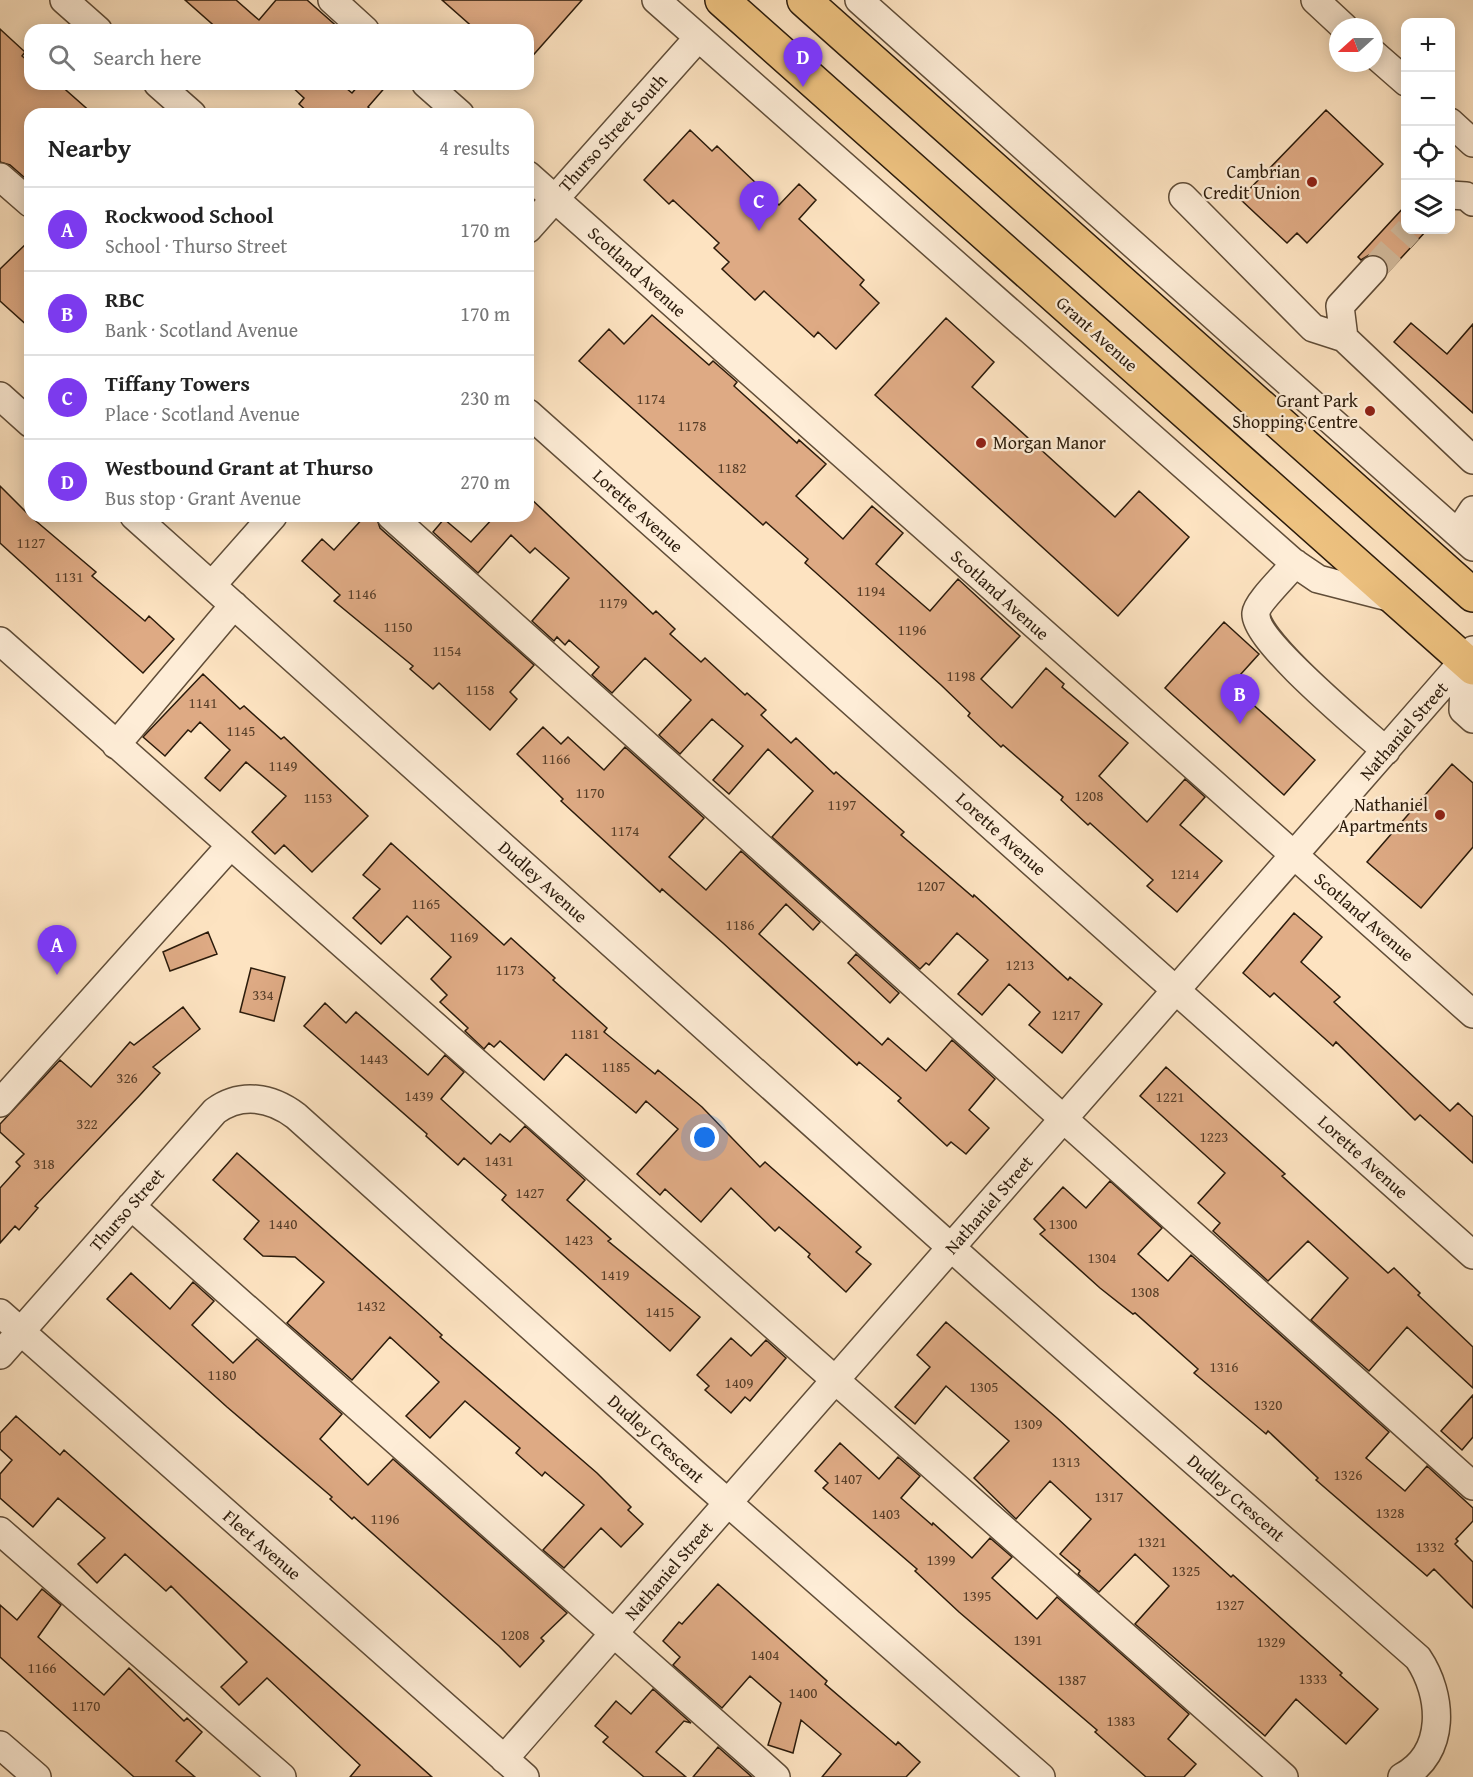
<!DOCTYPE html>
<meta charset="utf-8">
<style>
:root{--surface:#fff;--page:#f2f2f2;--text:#222;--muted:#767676;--line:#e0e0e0;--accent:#7c3aed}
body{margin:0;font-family:"Gentium Book Plus",serif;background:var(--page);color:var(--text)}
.controls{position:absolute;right:18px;top:18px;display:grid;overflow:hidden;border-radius:12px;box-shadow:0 3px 15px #0003}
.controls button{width:54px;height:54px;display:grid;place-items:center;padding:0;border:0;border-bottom:2px solid var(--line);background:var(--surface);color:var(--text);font:30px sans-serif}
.compass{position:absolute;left:1329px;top:18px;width:54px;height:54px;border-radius:50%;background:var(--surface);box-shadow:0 3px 15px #0003;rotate:249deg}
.you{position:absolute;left:705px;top:1138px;width:21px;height:21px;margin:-15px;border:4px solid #fff;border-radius:50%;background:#1a73e8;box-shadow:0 0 0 9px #1a73e833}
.badge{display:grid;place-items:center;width:39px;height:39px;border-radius:50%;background:var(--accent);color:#fff;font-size:20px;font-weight:700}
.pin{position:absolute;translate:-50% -50px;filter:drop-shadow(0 2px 3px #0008)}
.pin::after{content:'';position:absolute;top:32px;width:21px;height:18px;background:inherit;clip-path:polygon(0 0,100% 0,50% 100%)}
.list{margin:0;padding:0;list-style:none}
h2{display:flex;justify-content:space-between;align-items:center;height:78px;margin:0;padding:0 24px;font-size:26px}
h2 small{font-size:20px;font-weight:400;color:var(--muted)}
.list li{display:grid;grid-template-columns:39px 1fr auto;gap:18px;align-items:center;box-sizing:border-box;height:84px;padding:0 24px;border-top:2px solid var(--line)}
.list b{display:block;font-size:22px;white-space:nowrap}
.list p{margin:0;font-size:20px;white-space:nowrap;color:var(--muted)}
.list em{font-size:20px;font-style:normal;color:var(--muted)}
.icon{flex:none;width:33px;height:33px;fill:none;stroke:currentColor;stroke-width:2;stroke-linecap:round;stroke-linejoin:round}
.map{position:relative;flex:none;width:1473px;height:1777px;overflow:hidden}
.search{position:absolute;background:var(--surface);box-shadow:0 3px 15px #0003;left:24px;top:24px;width:510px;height:66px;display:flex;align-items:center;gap:15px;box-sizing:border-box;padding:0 21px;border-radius:18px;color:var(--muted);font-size:22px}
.panel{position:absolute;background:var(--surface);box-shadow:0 3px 15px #0003;left:24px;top:108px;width:510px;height:414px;border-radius:18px}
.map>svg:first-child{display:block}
</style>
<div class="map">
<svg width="1473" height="1777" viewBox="0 0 1473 1777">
<rect width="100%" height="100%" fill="#fde3c1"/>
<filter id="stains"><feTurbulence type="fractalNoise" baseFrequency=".00333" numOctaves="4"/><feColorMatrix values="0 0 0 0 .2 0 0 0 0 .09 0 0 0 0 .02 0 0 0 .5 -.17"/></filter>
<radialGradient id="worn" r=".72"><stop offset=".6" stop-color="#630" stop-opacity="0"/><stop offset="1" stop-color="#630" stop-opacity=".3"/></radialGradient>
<path fill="#deaa84" stroke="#2b1b0b" stroke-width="1.5" d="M185,0h51l23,20 17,-20h31l34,30h-122z
M442,0h140l-54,61v-31h-52z
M0,29l25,23 -3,4 8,7v21h29l34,30h-63v58l-5,6 -15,-13 -10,-3z
M289,84h52l11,9 8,-9h28l-20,23 7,7h-65l-11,-10 5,-6z
M1326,110l57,54 -76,79 -10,-10 -10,10 -47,-44z
M690,130l22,21 5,-5 62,59 20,-21 17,16 -17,19 65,61 -4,5 19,18 -43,46 -18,-17 -4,5 -50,-46 -9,9 -33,-31 7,-7 -15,-14 5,-5 -46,-43 -4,4 -25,-24z
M1406,205v25h21l-39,42 -4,-13 -7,-4h-8l-8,5 -3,-3z
M30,240v88l-30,-27v-32z
M652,315l57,50 4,-4 24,21 -3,4 63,57 2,-3 27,24 -30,32 47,43 29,-33 31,27 -27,31 54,47 28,-32 62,57 -39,43 31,29 34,-40 18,16 -2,3 66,56 -29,33 48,46 38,-43 20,18 -25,28 42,36 -45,51 -30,-26 6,-6 -63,-57 -2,2 -27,-25 2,-3 -60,-52 -2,2 -33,-31 2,-3 -29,-28 -136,-122 3,-4 -42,-37 -3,3 -184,-164 30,-32 15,15z
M946,318l48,44 -22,25 143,130 24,-26 50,46 -71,79 -243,-221z
M1411,323l36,31 26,-30v89l-79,-71z
M0,486l30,30 66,56 -4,4 53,45 4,-5 25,23 -31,34 -143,-130z
M528,496l125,118 3,-3 19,18 -5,5 31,28 4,-4 40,37 2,-2 19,17 -5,5 30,28 5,-5 38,36 2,-2 68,60 -3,3 72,62 1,-2 94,85 2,-3 32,27 -40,49 -33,-28 11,-13 -31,-28 -27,31 -24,-21 30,-34 -31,-27 -28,32 -3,-2 -6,6 -148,-132 41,-46 -45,-42 -39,45 -16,-14 30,-34 -31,-27 -32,35 -21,-19 32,-35 -46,-42 -33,35 -20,-18 7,-8 -30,-27 -4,5 -8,-8 -3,4 -22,-20 37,-43 -34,-30 -5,5 -19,-18 -33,38 -45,-41 11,-13 27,23 22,-24 -2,-2h37z
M365,516h11l4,12 154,137 -24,27 7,7 -27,31 -51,-47 -6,6 -23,-20 3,-3 -79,-65 6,-6 -38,-34 20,-22 12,11z
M1224,622l35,32 -28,31 84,75 -31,35 -119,-107z
M203,674l37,35 4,-3 37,33 3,-2 84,79 -56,56 -28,-27 -9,9 -23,-22 34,-36 -40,-34 -26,29 -15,-13 25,-28 -30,-28 -9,10 -3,-2 -23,26 -22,-19z
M543,727l18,17 7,-7 36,33 21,-23 79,71 -35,39 37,33 35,-39 79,71 -7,8 -27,-26 -27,30 123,111 6,-7 38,33 26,-31 43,39 -26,31 20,18 -23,26 -15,-12 -4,4 -49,-45 3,-3 -42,-36 -2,3 -30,-27 -104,-95 -61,-54 -2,3 -99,-91 2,-2 -46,-45z
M1452,764l21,19v64l-52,61 -54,-46z
M391,843l113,102 7,-7 44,40 -2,2 54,48 -3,4 51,42 3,-4 44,37 58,60 5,-5 96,85 -5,5 15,12 -25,28 -38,-35 2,-3 -31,-27 -4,4 -44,-43 -30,34 -36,-33 -5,6 -23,-21 41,-45 -32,-28 -10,12 -70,-59 -22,26 -44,-39 -6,6 -5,-4 -5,6 -19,-18 3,-3 -28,-26 7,-7 -16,-16 20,-22 -44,-41 -26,28 -28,-26 27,-29 -17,-14z
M1294,913l28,24 -21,25 39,35 -6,5 116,109 8,-8 15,14v46l-53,-48 -5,5 -79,-78 -3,4 -59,-53 -4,4 -27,-24z
M208,932l9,22 -47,17 -7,-19z
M856,954l43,39 -9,10 -42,-40z
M251,968l34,9 -11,44 -34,-9z
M325,1003l21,20 10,-11 72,63 17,-20 19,17 -23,27 50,45 9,-10 10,8 15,-16 60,54 -18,20 44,39 -3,2 92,76 -30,34 -168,-151 4,-5 -42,-37 -6,7 -32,-29 1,-2 -123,-108z
M183,1007l17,22 -47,38 7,6 -20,22 -105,111 3,2 -19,22 -4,-4 -15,17v-55l20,-22 -4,-4 8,-8 -24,-22v-8l60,-64 31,27 39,-45 4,3z
M1166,1067l119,107 -3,2 106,97 6,-5 26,25 -2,2 55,52v41l-66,-61 -38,44 -58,-51 37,-42 -40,-37 -40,40 -55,-50 7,-8 -22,-20 27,-30 -85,-77z
M237,1153l183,162 22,20 -2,2 157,136 34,34 -3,3 15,14 -22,23 -20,-19 -37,40 -21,-18 41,-45 -39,-33 -3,4 -26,-23 4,-5 -55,-47 -35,37 -24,-22 33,-34 -49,-45 -38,43 -65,-57 37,-41 -29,-25 -32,-1 -19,-17 15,-18 -46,-41z
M1110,1181l52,47 -24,26 30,27 23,-26 198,177 -23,26 39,33 22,-25 46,42v13l-17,18 2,2 -3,3 18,18v46l-39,-39 -7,7 -111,-96 2,-2 -50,-47 -2,3 -72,-61 4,-4 -63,-56 -2,1 -33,-26 -60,-54 5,-4 -11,-11 29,-32 23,21z
M131,1273l39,36 23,-27 21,19 -22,24 41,38 24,-24 85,75 -22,25 48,46 25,-26 174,154 -26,25 3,3 -24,26 -21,-21 -145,-129 -2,2 -22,-20 2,-2 -105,-90 -120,-108z
M946,1322l111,96 174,159 2,-2 109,98 -2,2 38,34 -32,35 -50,-45 -31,37 -130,-112 34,-38 -34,-32 -36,38 -21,-18 2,-3 -20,-17 31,-35 -41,-38 -34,38 -42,-41 35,-37 -63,-55 -31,38 -20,-17 35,-40 -13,-12z
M731,1338l20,18 15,-16 20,18 -36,43 -5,-4 -14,16 -26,-23 4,-4 -12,-11z
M1473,1395v42l-11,13 -21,-19z
M16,1416l44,39 4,-5 368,327h-82l10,-12 -93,-87 -28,27 -18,-18 26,-25 -76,-76 -5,5 -41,-37 -28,29 -19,-19 27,-26 -47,-40 -25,29 -33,-29v-24l12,-14 -12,-11v-16z
M840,1443l39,36 19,-22 22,19 -19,22 31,27 1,-2 39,35 18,-20 22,19 -20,21 45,41 20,-22 132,117 -21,25 28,25 -12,13h-38l-51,-45 2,-2 -138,-118 -44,-41 2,-2 -94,-81 5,-5 -13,-12z
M718,1584l109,97 -2,3 71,61 2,-3 22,20 -14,15h-84l19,-23 -40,-34 -8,33 -25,-8 13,-42 -31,-27 -28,32 -49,-43 7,-8 -17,-16 16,-19 3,2z
M42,1589l19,16 -23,32 66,58 25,-27 55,53 3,-3 15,14 -26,29 19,16h-61l-134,-120v-52l17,15z
M653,1689l38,34 -7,-2 -28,31 30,25h-42l-41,-35 5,-5 -13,-11 21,-25 15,13z
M718,1747l34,30h-59z"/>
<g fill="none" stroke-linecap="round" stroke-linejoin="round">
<path stroke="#d3bb9d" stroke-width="27" stroke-dasharray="27 14" stroke-linecap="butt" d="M1373,270l36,-40"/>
<defs>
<path id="minor" d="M64,0l34,30
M332,0l33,30
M656,0l637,562 25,17 74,19
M859,0l614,547
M1315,0l29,27
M1374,54l32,28
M158,84l34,30
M426,84l34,30
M1450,122l23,21
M528,175l945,839
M0,177l30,26
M1450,195l16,1 7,6
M1183,197l130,131 31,10 129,122
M528,229l170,-191
M1344,338l-4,-32 33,-36
M0,396l30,27
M528,413l945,842
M134,516l850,761 434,381c25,37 29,95 -16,119
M391,516l1082,970
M1458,533l15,-23
M1295,563c-8,11 -38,39 -39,50 -3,27 107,117 130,138
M212,585l61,-69
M0,641l1284,1136
M1465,661l-2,49 10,9
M116,745l118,-140
M0,1103l230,-257
M131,1206l645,571
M0,1313l525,464
M0,1355l215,-244c26,-19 56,-14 81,5l398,357 347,304
M0,1531l282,246
M0,1745l37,32
M504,1759l969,-1109"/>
<path id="major" d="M722,0l751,668
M804,0l669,595"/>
</defs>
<use href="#minor" stroke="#604d38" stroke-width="30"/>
<use href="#major" stroke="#2b1b0b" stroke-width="36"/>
<use href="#minor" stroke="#feedd7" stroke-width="27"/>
<use href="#major" stroke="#eec280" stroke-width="33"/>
</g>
<g fill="#8f2418" stroke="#feedd7" stroke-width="2">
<circle cx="1312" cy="182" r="6"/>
<circle cx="1370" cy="411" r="6"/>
<circle cx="981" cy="443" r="6"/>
<circle cx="1440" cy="815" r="6"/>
</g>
<g text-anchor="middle" stroke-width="4.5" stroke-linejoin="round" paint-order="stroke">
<g font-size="15" fill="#583f29">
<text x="651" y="404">1174</text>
<text x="692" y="431">1178</text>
<text x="732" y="473">1182</text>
<text x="31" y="548">1127</text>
<text x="69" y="582">1131</text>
<text x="871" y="596">1194</text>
<text x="362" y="599">1146</text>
<text x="613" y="608">1179</text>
<text x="398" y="632">1150</text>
<text x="912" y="635">1196</text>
<text x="447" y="656">1154</text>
<text x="961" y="681">1198</text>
<text x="480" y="695">1158</text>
<text x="203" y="708">1141</text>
<text x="241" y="736">1145</text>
<text x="556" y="764">1166</text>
<text x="283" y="771">1149</text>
<text x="590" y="798">1170</text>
<text x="1089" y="801">1208</text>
<text x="318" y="803">1153</text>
<text x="842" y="810">1197</text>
<text x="625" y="836">1174</text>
<text x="1185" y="879">1214</text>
<text x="931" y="891">1207</text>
<text x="426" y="909">1165</text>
<text x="740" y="930">1186</text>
<text x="464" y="942">1169</text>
<text x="1020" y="970">1213</text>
<text x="510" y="975">1173</text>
<text x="263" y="1000">334</text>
<text x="1066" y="1020">1217</text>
<text x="585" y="1039">1181</text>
<text x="374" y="1064">1443</text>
<text x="616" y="1072">1185</text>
<text x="127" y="1083">326</text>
<text x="419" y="1101">1439</text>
<text x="1170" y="1102">1221</text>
<text x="87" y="1129">322</text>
<text x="1214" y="1142">1223</text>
<text x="499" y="1166">1431</text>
<text x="44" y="1169">318</text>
<text x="530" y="1198">1427</text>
<text x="283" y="1229">1440</text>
<text x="1063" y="1229">1300</text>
<text x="579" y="1245">1423</text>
<text x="1102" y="1263">1304</text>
<text x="615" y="1280">1419</text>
<text x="1145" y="1297">1308</text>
<text x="371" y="1311">1432</text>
<text x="660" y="1317">1415</text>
<text x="1224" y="1372">1316</text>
<text x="222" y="1380">1180</text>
<text x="739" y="1388">1409</text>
<text x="984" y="1392">1305</text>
<text x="1268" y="1410">1320</text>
<text x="1028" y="1429">1309</text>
<text x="1066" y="1467">1313</text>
<text x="1348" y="1480">1326</text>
<text x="848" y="1484">1407</text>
<text x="1109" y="1502">1317</text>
<text x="1390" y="1518">1328</text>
<text x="886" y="1519">1403</text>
<text x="385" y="1524">1196</text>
<text x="1152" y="1547">1321</text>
<text x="1430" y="1552">1332</text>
<text x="941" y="1565">1399</text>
<text x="1186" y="1576">1325</text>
<text x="977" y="1601">1395</text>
<text x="1230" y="1610">1327</text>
<text x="515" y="1640">1208</text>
<text x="1028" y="1645">1391</text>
<text x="1271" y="1647">1329</text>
<text x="765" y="1660">1404</text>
<text x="42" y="1673">1166</text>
<text x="1313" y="1684">1333</text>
<text x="1072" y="1685">1387</text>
<text x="803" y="1698">1400</text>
<text x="86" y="1711">1170</text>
<text x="1121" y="1726">1383</text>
</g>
<g font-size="18" fill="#2b1b0b" stroke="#feedd7">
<text transform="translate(613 133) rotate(-48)" y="6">Thurso Street South</text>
<text transform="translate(637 272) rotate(42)" y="6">Scotland Avenue</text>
<text transform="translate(1097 334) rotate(42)" y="6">Grant Avenue</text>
<text transform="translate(638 511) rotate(42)" y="6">Lorette Avenue</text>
<text transform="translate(1000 595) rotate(42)" y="6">Scotland Avenue</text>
<text transform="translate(1404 731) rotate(-49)" y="6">Nathaniel Street</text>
<text transform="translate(1001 834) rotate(42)" y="6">Lorette Avenue</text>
<text transform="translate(543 882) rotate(42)" y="6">Dudley Avenue</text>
<text transform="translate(1364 917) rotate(41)" y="6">Scotland Avenue</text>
<text transform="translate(1363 1157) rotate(42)" y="6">Lorette Avenue</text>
<text transform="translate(989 1205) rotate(-49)" y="6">Nathaniel Street</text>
<text transform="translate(127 1210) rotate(-49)" y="6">Thurso Street</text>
<text transform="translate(656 1439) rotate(42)" y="6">Dudley Crescent</text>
<text transform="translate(1236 1498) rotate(41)" y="6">Dudley Crescent</text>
<text transform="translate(262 1545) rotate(41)" y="6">Fleet Avenue</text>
<text transform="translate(669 1571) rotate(-49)" y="6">Nathaniel Street</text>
</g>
<g font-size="18" fill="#2b1b0b" stroke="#feedd7" text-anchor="end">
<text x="1300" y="178">Cambrian<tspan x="1300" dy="21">Credit Union</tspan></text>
<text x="1358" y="407">Grant Park<tspan x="1358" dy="21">Shopping Centre</tspan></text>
<text x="993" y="449" text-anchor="start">Morgan Manor</text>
<text x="1428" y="811">Nathaniel<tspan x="1428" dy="21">Apartments</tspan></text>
</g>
</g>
<rect width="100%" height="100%" filter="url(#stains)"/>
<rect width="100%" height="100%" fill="url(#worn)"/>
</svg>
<div class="controls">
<button>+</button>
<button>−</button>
<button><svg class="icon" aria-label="locate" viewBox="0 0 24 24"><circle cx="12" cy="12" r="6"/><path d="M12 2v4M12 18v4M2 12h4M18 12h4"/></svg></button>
<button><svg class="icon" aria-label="layers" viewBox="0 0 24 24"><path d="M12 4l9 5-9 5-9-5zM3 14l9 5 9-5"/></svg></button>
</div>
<svg class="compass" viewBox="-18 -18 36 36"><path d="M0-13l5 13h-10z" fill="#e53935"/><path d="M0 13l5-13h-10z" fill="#767676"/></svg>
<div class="you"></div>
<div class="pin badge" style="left:57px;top:975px">A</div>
<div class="pin badge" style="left:1240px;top:724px">B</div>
<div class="pin badge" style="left:759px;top:231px">C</div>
<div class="pin badge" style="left:803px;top:87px">D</div>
<div class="search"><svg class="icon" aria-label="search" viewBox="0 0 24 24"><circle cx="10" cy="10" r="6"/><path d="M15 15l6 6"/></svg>Search here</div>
<section class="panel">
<h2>Nearby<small>4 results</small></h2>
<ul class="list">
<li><span class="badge">A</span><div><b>Rockwood School</b><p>School · Thurso Street</p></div><em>170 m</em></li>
<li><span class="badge">B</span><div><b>RBC</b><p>Bank · Scotland Avenue</p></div><em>170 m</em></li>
<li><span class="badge">C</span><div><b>Tiffany Towers</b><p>Place · Scotland Avenue</p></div><em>230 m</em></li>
<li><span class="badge">D</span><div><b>Westbound Grant at Thurso</b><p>Bus stop · Grant Avenue</p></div><em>270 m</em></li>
</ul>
</section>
</div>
